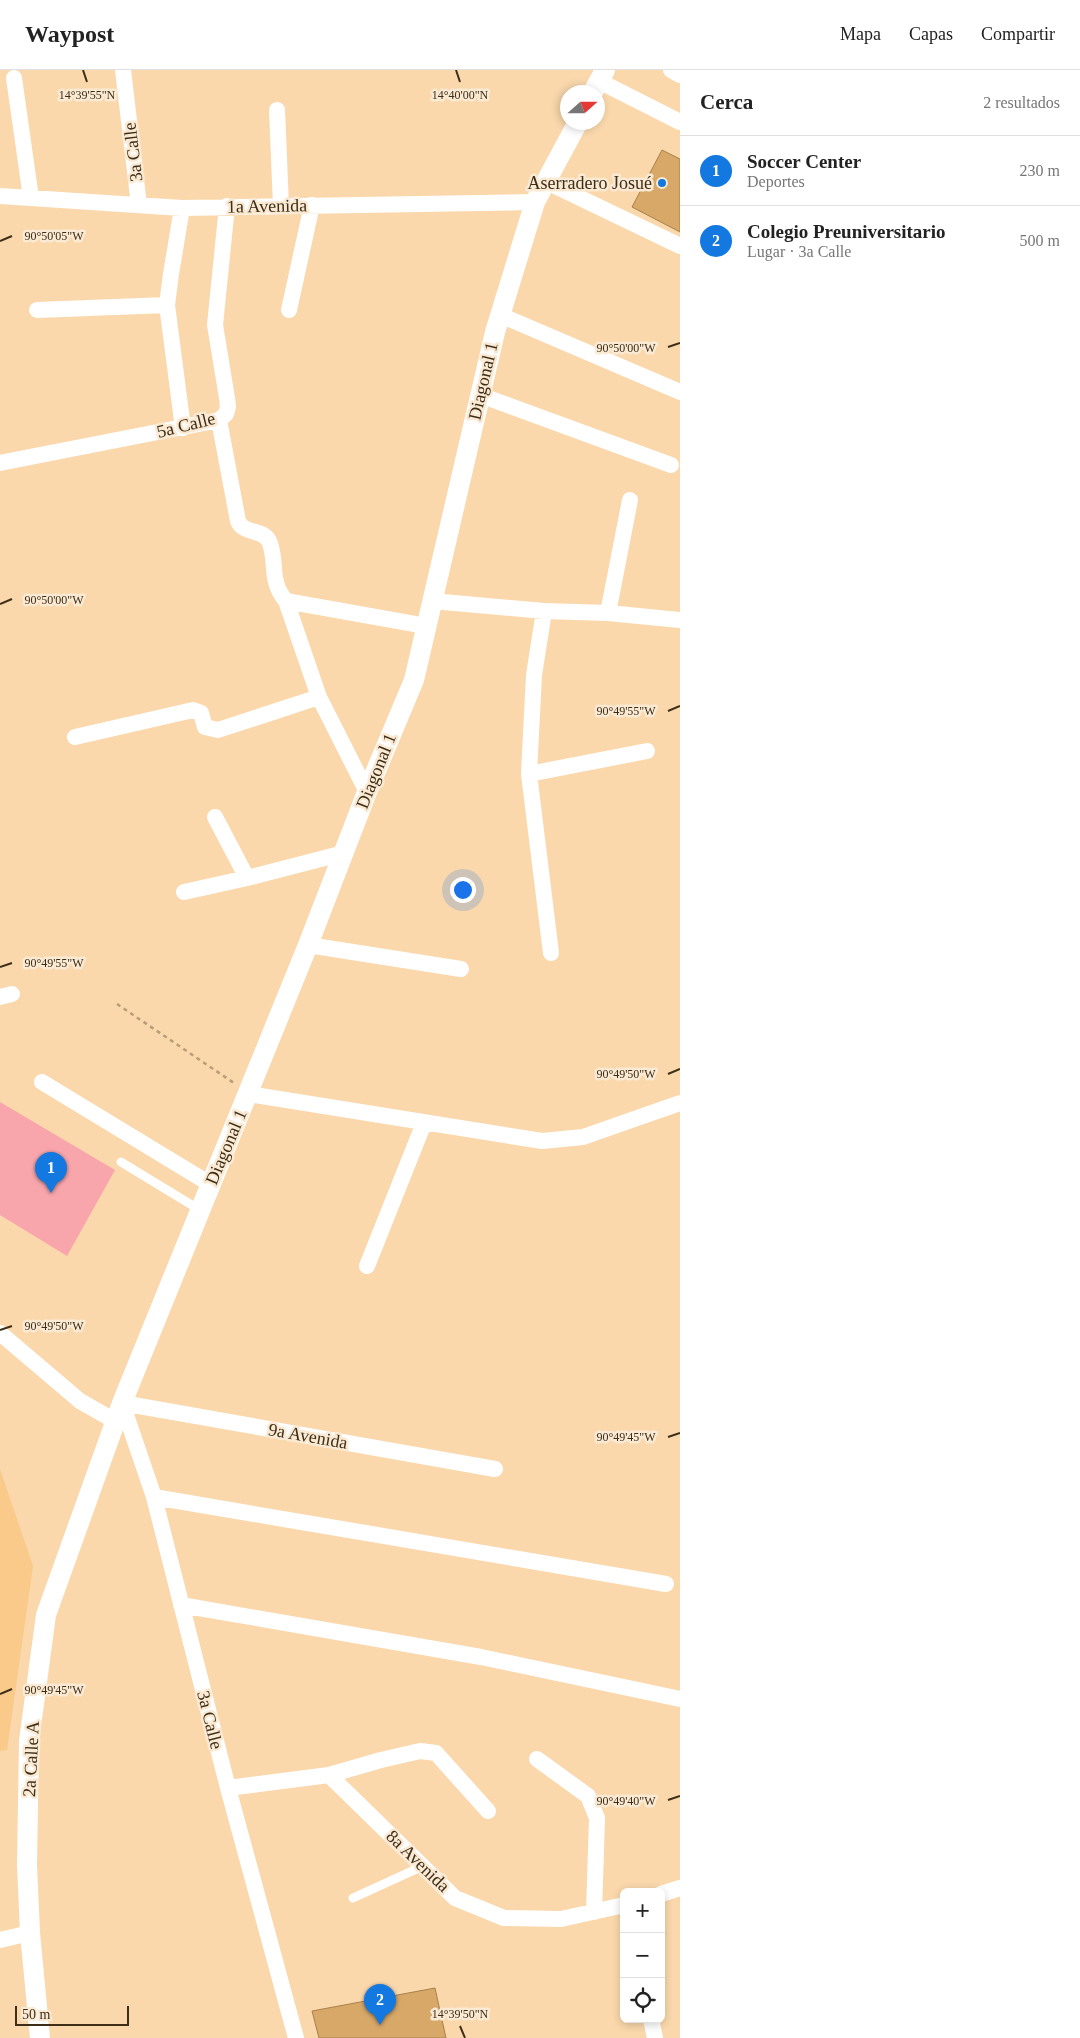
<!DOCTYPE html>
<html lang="es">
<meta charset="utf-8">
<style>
:root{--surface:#fff;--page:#f6f6f6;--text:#222;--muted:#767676;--line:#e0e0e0;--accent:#1378e0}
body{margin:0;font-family:Georgia,serif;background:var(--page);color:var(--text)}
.controls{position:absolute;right:15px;bottom:15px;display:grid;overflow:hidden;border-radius:8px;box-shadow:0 2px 8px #0003}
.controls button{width:45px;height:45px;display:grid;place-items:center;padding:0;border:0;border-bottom:1px solid var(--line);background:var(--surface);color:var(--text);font:25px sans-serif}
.compass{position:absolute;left:560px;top:15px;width:45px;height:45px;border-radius:50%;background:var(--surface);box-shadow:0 2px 8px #0003;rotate:69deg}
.scale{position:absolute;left:15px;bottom:12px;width:114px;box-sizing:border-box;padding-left:5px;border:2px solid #3e2e17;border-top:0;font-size:14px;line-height:18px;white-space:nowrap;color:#3e2e17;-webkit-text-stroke:4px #fae9d3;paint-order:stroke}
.you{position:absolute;left:462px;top:819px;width:18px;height:18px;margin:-12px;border:4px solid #fff;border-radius:50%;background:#1a73e8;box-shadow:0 0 0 8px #1a73e833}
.badge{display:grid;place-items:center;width:32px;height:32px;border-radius:50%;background:var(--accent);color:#fff;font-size:16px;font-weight:700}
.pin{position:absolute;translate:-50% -41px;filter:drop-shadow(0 1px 2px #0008)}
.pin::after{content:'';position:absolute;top:26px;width:18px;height:15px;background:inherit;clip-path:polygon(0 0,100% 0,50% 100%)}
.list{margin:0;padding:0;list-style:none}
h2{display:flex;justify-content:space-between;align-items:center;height:65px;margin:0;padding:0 20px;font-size:21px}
h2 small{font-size:16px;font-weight:400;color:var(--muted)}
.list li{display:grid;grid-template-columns:32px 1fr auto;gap:15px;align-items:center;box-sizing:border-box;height:70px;padding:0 20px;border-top:1px solid var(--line)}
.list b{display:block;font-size:19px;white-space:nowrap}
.list p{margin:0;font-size:16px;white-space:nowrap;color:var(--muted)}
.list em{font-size:16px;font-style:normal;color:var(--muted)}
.icon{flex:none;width:28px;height:28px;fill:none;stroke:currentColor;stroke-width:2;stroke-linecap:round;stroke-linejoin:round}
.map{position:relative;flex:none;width:680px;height:1968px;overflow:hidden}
header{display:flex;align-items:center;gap:30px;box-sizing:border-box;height:70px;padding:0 25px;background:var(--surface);border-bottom:1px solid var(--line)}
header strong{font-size:24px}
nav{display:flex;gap:28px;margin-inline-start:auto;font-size:18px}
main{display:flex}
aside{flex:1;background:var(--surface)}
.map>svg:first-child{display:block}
</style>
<header>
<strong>Waypost</strong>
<nav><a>Mapa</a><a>Capas</a><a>Compartir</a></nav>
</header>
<main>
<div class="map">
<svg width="680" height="1968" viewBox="0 0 680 1968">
<rect width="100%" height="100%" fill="#fad8ac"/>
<path fill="#f9ca8a" d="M0,1399l33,97 -26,184 -7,1z"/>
<path fill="#f8a6ac" d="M0,1032l115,68 -48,86 -67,-41z"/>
<path fill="#d7a868" stroke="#a7814a" d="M662,80l18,9v73l-48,-25z
M435,1918l11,50h-127l-7,-27z"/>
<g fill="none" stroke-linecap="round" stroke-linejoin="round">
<path stroke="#b99d78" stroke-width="2.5" stroke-dasharray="4 4" stroke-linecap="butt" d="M117,934l117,79"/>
<path stroke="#fff" stroke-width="9" d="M121,1092l79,48
M353,1828l70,-32"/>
<path stroke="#fff" stroke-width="16" d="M123,0l16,135
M671,0l9,5
M14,8l17,120
M599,11l81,41
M277,40l4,96
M547,112l133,64
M0,126l182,12 353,-6
M182,138l-11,66 -4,31 16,123
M37,240l130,-5
M289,240l23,-105
M500,245l180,77
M480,325l191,70
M219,350l19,101c6,14 24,7 31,20 9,20 -1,39 17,60l140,25
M0,393l219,-43 7,-6 2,-7 -1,-9 -12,-73 12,-119
M286,531l33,96 48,95
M432,531l112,10 64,2 22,-113
M544,541l-10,64 -5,99 22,179
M608,543l72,7
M75,667l118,-27 8,3 4,14 13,3 101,-33
M529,704l118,-23
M215,747l32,61 97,-25
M184,822l63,-14
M308,875l153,24
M0,927l12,-3
M42,1012l168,102
M248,1024l294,47 41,-4 97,-34
M367,1196l57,-143
M0,1263l80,68 35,20
M154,1427l512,87
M181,1535l300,52 199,42
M537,1689l51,37 9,22 -3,94
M329,1705l52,-15 39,-9 16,2 52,58
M228,1718l101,-13 126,123 49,20 57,1 63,-14
M661,1824l19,-6
M0,1870l30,-7
M651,1949l4,19
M296,1968l-68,-250 -74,-291 -32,-94 373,66"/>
<path stroke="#fff" stroke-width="20" d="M593,22l12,-22
M40,1968l-10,-105 -3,-68 2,-124 17,-126 76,-212 186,-458 59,-153 47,-112 81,-348 40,-130 43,-80"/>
</g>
<path fill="none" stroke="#3e2e17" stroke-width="2" d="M83,0l4,12M456,0l4,12M0,171l12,-5M668,277l12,-4M0,534l12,-5M668,641l12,-5M0,897l12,-4M668,1004l12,-5M0,1260l12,-4M668,1367l12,-4M0,1624l12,-5M668,1730l12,-4M460,1956l5,12"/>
<circle fill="#1378e0" stroke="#fae9d3" stroke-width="2" cx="662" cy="113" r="5"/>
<g text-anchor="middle" stroke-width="5" stroke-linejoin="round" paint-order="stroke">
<g font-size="18" fill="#3e2e17" stroke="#fae9d3">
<text transform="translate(133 82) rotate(-97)" y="6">3a Calle</text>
<text transform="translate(267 136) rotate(-1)" y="6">1a Avenida</text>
<text transform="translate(483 311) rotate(-77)" y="6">Diagonal 1</text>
<text transform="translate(186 355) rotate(-14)" y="6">5a Calle</text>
<text transform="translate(376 701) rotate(-68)" y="6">Diagonal 1</text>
<text transform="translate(226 1077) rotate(-67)" y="6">Diagonal 1</text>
<text transform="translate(308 1366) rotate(10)" y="6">9a Avenida</text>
<text transform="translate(210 1650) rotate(76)" y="6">3a Calle</text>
<text transform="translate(31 1689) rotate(-87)" y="6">2a Calle A</text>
<text transform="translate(418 1791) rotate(44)" y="6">8a Avenida</text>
</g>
<g font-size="18" fill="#3e2e17" stroke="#fae9d3" text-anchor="end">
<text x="652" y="119">Aserradero Josué</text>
</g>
</g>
<g font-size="12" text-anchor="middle" fill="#3e2e17" stroke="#fae9d3" stroke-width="5" stroke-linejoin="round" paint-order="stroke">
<text x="87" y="29">14°39'55"N</text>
<text x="460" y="29">14°40'00"N</text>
<text x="54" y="170">90°50'05"W</text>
<text x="626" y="282">90°50'00"W</text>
<text x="54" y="534">90°50'00"W</text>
<text x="626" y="645">90°49'55"W</text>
<text x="54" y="897">90°49'55"W</text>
<text x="626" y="1008">90°49'50"W</text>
<text x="54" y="1260">90°49'50"W</text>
<text x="626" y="1371">90°49'45"W</text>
<text x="54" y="1624">90°49'45"W</text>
<text x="626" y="1735">90°49'40"W</text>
<text x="460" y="1948">14°39'50"N</text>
</g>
</svg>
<div class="controls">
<button>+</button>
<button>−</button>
<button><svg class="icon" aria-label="locate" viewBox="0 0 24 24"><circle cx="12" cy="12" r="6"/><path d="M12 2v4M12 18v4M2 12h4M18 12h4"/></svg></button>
</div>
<svg class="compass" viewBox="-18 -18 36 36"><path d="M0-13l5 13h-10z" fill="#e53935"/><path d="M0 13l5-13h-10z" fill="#767676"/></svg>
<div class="scale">50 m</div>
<div class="you"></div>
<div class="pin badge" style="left:51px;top:1123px">1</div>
<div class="pin badge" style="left:380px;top:1955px">2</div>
</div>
<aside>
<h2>Cerca<small>2 resultados</small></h2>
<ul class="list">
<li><span class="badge">1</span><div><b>Soccer Center</b><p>Deportes</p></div><em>230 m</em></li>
<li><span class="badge">2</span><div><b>Colegio Preuniversitario</b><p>Lugar · 3a Calle</p></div><em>500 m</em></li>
</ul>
</aside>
</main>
